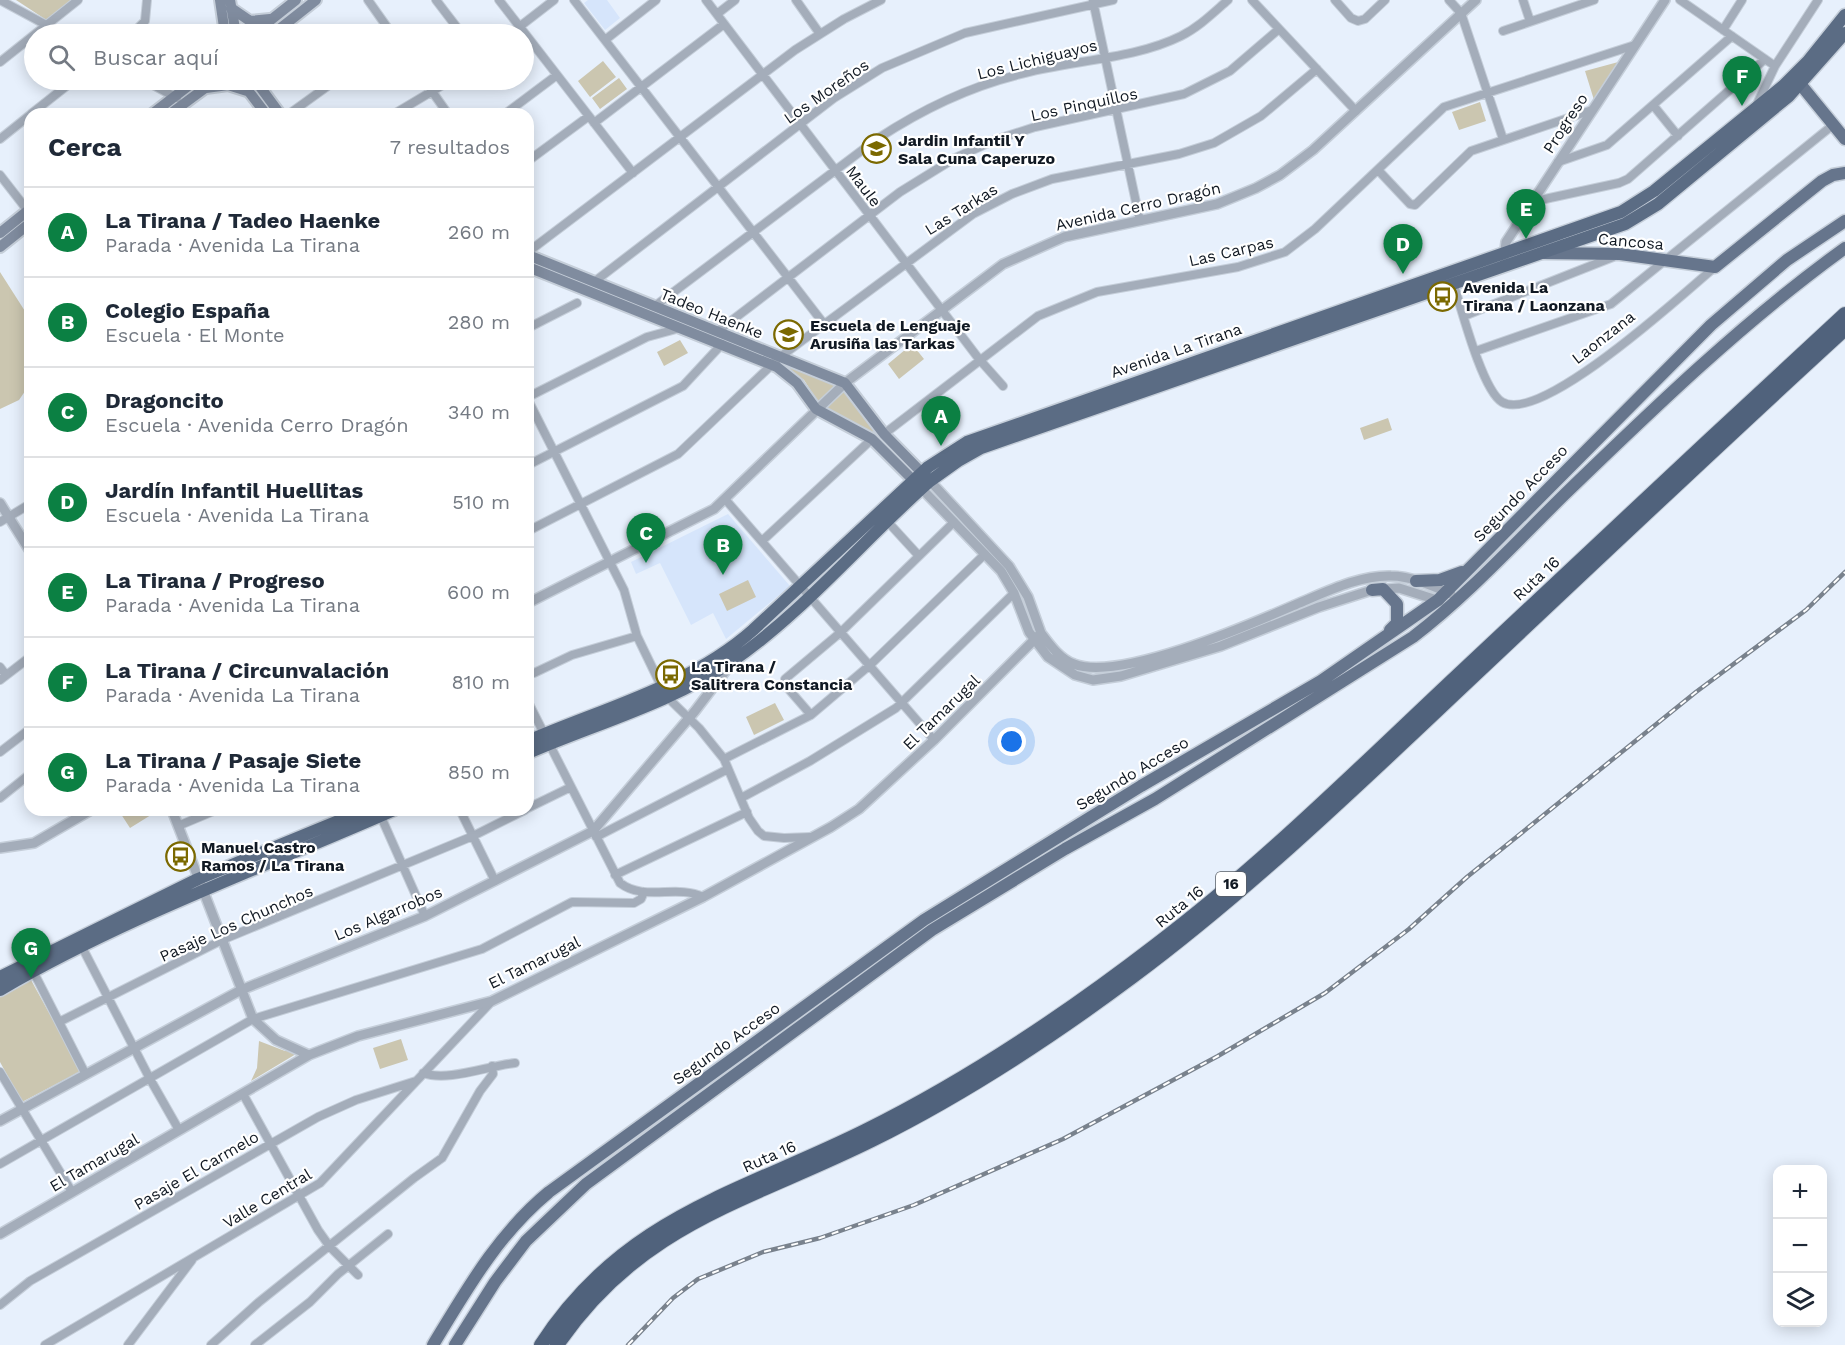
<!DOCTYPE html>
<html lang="es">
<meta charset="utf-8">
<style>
:root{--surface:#fff;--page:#f6f6f7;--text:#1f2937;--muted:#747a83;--line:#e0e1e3;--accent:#0b8043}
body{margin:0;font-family:"Work Sans",sans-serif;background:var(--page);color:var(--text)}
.controls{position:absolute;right:18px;bottom:18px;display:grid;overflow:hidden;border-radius:12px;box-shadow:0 3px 15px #0003}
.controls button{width:54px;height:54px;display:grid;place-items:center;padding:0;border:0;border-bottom:2px solid var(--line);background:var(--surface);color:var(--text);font:30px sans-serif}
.you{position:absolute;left:1012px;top:742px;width:21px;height:21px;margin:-15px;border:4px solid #fff;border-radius:50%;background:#1a73e8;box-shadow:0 0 0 9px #1a73e833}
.badge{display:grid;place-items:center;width:39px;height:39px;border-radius:50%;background:var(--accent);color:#fff;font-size:20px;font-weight:700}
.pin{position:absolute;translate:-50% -50px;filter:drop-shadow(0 2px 3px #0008)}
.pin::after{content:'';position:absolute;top:32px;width:21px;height:18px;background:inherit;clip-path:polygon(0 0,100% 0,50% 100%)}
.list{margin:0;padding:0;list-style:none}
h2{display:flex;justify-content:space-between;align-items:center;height:78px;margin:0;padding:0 24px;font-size:26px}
h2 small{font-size:20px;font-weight:400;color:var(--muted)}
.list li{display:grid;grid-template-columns:39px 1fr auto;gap:18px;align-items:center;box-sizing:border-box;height:90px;padding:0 24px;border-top:2px solid var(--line)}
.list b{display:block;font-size:22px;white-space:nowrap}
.list p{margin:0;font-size:20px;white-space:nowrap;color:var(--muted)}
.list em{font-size:20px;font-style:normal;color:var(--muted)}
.icon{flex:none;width:33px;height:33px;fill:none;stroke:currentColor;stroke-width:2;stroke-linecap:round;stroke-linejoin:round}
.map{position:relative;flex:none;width:1845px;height:1345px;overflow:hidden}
.search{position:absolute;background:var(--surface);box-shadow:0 3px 15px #0003;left:24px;top:24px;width:510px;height:66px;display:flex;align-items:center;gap:15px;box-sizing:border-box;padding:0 21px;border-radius:33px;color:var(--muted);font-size:22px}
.panel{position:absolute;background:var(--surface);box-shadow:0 3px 15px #0003;left:24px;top:108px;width:510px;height:708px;border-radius:18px}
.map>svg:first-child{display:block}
</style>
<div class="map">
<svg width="1845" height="1345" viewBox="0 0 1845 1345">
<rect width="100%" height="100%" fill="#e7f0fc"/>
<path fill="#d6e5fb" d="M588,0h19l13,18 -15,12 -21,-27z
M728,514l62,72 -64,53 -13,-26 -22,12 -31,-62 -24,11 -5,-12z"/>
<path fill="#cbc6b0" d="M16,0h58l-26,21z
M603,61l13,16 -26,20 -12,-16z
M1622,61l-28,39 -9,-29z
M619,78l8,11 -27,20 -8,-11z
M1480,102l6,19 -27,9 -7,-18z
M0,272l30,47v65l-11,16 -19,9z
M680,340l8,13 -24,13 -7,-14z
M912,344l12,15 -25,20 -11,-15z
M789,365l48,18 -19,19 -14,-22 -16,-11z
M845,389l69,80 -3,4 -34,-36 -52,-29z
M1388,418l4,12 -28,10 -4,-12z
M748,580l8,17 -29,14 -8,-17z
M775,703l9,17 -30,15 -8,-18z
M121,810h38l-29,18 -11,-17z
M31,980l50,91 -59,31 -22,-40v-65z
M401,1039l7,21 -28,9 -7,-21z
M259,1041l26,10h16l-50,30 6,-13z"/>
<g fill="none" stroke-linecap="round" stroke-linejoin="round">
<defs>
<path id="minor" d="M0,0l63,34
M368,0l24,34
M436,0l26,34
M499,0l134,173
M574,0l250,324
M706,0l273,359 24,27
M796,0l24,34
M1252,0l104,111
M1335,0l16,18 7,3 7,-2 20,-19
M1449,0l12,13 42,126
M1523,0l7,21
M1680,0l95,66
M1093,1l47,220
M717,14l18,-14
M1723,30l19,-30
M1503,31l91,-31
M132,34l13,-13 2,-21
M510,34l44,-34
M605,40l51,-40
M0,62l78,-62
M144,80l33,18
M424,80l24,34
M1757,104l18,-38 43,-66
M1653,105l25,31
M31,114l43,-34
M289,114l47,-34
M394,114l57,-34
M505,114l52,-39
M594,123l130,-99
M0,139l30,-24
M528,161l61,-45
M1558,162l49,-17 125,-109
M1378,170l32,34 5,1 56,-54 121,-41
M0,175l28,36
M1531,202l88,-19 9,-4 137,-120
M528,252l267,-202 49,-31 37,-19
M594,282l240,-184 48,-30 83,-35 148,-33
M1453,282c8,25 29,108 49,120 39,23 181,-108 213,-135
M655,306l222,-167c44,-29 89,-51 140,-64 52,-15 116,-15 164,-39 18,-9 32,-23 47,-36
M1464,316l149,-59
M528,328l49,-25
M718,331l182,-139 55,-34 40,-18 40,-13 149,-33 46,-23 49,-42
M1476,351l135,-47 222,-179
M528,397l119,-60 33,-9
M528,400l96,190 13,46 29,60 33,32 25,31 25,59 9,13 6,5 20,2 27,-1
M884,434l154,-118 59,-24 141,-25 47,-15 30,-23 129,-122 191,-62
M528,465l155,-79 39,-42
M725,499l209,241
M887,521l32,35
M0,522l30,-18
M528,531l150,-77 102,-97 193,-143 39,-20 40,-15 127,-25 35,-11 47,-27 56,-47
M762,541l110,-102
M0,667l6,8
M534,673l38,-18 65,-19
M0,680l30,-23
M528,702l92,181c25,19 56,1 83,14
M811,715l-26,-30v-6l56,-47 113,-110
M0,752l30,-23
M724,759l87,-44 59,-50 115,-111
M0,798l30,-24
M741,798l69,-37 86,-53 118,-115
M528,808l43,-21
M378,810l47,106
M460,810l35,71
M178,826l38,-16
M596,837l132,-68
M615,875l132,-63
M82,947l68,132 29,51
M33,971l52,102
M59,1022l163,-82 251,-104 52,-26
M0,1072l72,120
M423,1073c25,9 64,-7 92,-10
M243,1094l75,136 12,17 28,28
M0,1164l253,-145 229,-70 90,-47 62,1 7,-4 3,-7
M0,1305l30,-24 288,-164 38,-17 60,-19
M45,1345l275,-162 172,-182
M128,1345l64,-85
M211,1345l48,-43 155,-124 28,-20 38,-67 13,-17 -1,-8
M255,1345l55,-43 28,-28 50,-40"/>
<path id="tertiary" d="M1504,258l2,-16 159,-242
M922,489l79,82 13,22 15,39 19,25 27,18 18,5 28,-4 100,-30 98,-39 53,-17 27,-2 41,13
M0,503l30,48
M528,603l186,-94 131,-126 158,-119 61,-27 153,-33 39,-16 24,-13 33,-25 163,-150
M1041,633c9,12 19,26 33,31 45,18 175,-39 221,-59 29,-12 63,-30 96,-29 20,0 42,10 60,18
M172,810l81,209 23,21 33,15
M0,848l34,-5 57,-33
M0,1121l241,-131 184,-74 168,-85 102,-120 35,-46
M0,1234l309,-179 49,-19 134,-35 211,-104 128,-70 28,-18 75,-69 107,-107 -13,-36 -19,-31 -79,-85"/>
<path id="secondary" d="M220,0l5,34
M230,0l6,34
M231,8l19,13 20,-2
M253,34l43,-34
M273,34l43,-34
M240,80l26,34
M255,80l25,34
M206,88l22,-3 19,6
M152,114l44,-34
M170,114l46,-34
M0,233l30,-24
M0,247l30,-24
M528,255l317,128 39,51 43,44
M528,267l249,100 20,16 19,26 56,30 47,47"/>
<path id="primary" d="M1801,85l44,54
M1544,253l76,1 95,13 107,-86 11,-6 12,-2
M1416,581l24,-1 22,-8
M1372,590l11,-1 14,15v19l-7,7
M433,1345c34,-56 65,-111 116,-153l375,-272 217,-134 180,-105 117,-81 273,-275 76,-65 58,-39
M455,1345l40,-63 31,-41 60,-57 346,-254 133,-81 90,-50 258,-162c55,-42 103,-95 152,-143 90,-87 179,-173 280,-246"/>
<path id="trunk" d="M528,741c76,-33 162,-55 225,-111l175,-163 39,-25 654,-230 33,-21 129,-105 25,-25 37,-46
M528,753c67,-29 143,-50 203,-91 71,-48 134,-124 199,-181l28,-20 23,-13 644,-224 33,-20 131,-108 56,-63
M0,977l198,-98 167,-69
M0,990c125,-73 262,-122 394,-180"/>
<path id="motorway" d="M541,1345c83,-128 197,-151 324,-214 103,-51 200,-116 291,-186 107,-81 203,-177 301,-269 129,-122 258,-242 388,-362
M557,1345c84,-123 190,-143 315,-205 91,-45 178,-102 260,-163 118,-88 224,-190 330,-290 127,-120 254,-240 383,-358"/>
</defs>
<use href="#minor" stroke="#c5ced9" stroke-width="10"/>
<use href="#tertiary" stroke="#c5ced9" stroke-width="12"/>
<use href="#secondary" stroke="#c5ced9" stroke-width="14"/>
<use href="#primary" stroke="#c5ced9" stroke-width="15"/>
<use href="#trunk" stroke="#c5ced9" stroke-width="15"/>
<use href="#motorway" stroke="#c5ced9" stroke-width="16"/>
<use href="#minor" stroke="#a4adba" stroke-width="8"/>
<use href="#tertiary" stroke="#a4adba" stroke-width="9"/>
<use href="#secondary" stroke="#808c9f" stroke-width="10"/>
<use href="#primary" stroke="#66758c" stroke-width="12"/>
<use href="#trunk" stroke="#5b6c84" stroke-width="12"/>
<use href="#motorway" stroke="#50627c" stroke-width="14"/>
<defs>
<path id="rail" d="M628,1345l45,-47 25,-19 65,-27 57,-14 94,-33 149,-66 155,-83 107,-63 84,-64 58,-52 229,-185 110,-82 39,-38"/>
</defs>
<use href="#rail" stroke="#79828d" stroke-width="4.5"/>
<use href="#rail" stroke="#fff" stroke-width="2" stroke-dasharray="7" stroke-linecap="butt"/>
</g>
<defs>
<symbol id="school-ring" viewBox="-11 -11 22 22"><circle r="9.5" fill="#fff" stroke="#7b6900" stroke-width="1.5"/><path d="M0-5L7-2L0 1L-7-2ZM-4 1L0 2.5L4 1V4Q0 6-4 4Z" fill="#7b6900"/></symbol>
<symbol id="bus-ring" viewBox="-11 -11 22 22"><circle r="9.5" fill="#fff" stroke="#7b6900" stroke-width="1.5"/><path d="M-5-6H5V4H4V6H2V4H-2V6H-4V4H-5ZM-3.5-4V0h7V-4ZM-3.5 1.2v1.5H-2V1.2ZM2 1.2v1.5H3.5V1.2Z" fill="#7b6900"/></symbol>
</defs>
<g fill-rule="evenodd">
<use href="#school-ring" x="860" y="132" width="33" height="33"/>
<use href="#bus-ring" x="1426" y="280" width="33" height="33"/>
<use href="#school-ring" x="772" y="318" width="33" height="33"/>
<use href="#bus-ring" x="654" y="658" width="33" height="33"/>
<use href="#bus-ring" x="164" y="840" width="33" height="33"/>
</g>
<g text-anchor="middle" stroke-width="4.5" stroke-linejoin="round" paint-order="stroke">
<rect fill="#fff" stroke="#585e65" stroke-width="1.5" x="1216" y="872" width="30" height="24" rx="4.5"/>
<g font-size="15" font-weight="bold" fill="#111923">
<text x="1231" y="889">16</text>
</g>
<g font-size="16" fill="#111923" stroke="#fff">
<text transform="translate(1037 59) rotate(-14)" y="6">Los Lichiguayos</text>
<text transform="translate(826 91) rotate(-35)" y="6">Los Moreños</text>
<text transform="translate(1084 104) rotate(-12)" y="6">Los Pinquillos</text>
<text transform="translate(1565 123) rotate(-57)" y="6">Progreso</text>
<text transform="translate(864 186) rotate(53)" y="6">Maule</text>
<text transform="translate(1138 206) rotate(-13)" y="6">Avenida Cerro Dragón</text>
<text transform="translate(961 209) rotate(-32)" y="6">Las Tarkas</text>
<text transform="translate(1631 241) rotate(5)" y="6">Cancosa</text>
<text transform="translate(1231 251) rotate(-13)" y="6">Las Carpas</text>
<text transform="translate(712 313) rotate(22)" y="6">Tadeo Haenke</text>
<text transform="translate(1603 337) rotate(-38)" y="6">Laonzana</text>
<text transform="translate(1176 350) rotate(-19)" y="6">Avenida La Tirana</text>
<text transform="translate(1520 493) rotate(-46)" y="6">Segundo Acceso</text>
<text transform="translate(1536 578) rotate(-43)" y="6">Ruta 16</text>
<text transform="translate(941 712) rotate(-44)" y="6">El Tamarugal</text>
<text transform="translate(1132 773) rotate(-31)" y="6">Segundo Acceso</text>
<text transform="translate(1179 906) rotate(-39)" y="6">Ruta 16</text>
<text transform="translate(388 913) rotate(-23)" y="6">Los Algarrobos</text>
<text transform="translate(236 923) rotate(-24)" y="6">Pasaje Los Chunchos</text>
<text transform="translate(534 962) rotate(-26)" y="6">El Tamarugal</text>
<text transform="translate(726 1043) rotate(-36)" y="6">Segundo Acceso</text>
<text transform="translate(769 1156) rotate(-24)" y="6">Ruta 16</text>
<text transform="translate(94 1162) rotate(-30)" y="6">El Tamarugal</text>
<text transform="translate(196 1170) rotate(-30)" y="6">Pasaje El Carmelo</text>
<text transform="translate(267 1198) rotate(-31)" y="6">Valle Central</text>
</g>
<g font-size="16" font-weight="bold" fill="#111923" stroke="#fff" text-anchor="start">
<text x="898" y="146">Jardin Infantil Y<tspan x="898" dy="18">Sala Cuna Caperuzo</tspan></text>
<text x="1463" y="293">Avenida La<tspan x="1463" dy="18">Tirana / Laonzana</tspan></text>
<text x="810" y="331">Escuela de Lenguaje<tspan x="810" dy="18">Arusiña las Tarkas</tspan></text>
<text x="691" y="672">La Tirana /<tspan x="691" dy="18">Salitrera Constancia</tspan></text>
<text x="201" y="853">Manuel Castro<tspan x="201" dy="18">Ramos / La Tirana</tspan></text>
</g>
</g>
</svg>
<div class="controls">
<button>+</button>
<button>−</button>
<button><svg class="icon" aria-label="layers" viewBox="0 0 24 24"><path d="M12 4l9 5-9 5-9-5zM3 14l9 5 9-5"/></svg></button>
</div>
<div class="you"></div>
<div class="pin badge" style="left:941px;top:446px">A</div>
<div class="pin badge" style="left:723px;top:575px">B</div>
<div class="pin badge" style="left:646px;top:563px">C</div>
<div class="pin badge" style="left:1403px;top:274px">D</div>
<div class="pin badge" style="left:1526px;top:239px">E</div>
<div class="pin badge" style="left:1742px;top:106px">F</div>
<div class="pin badge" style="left:31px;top:978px">G</div>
<div class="search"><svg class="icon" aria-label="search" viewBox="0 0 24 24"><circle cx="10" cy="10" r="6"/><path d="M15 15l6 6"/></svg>Buscar aquí</div>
<section class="panel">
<h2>Cerca<small>7 resultados</small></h2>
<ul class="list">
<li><span class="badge">A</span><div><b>La Tirana / Tadeo Haenke</b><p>Parada · Avenida La Tirana</p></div><em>260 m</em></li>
<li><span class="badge">B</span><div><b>Colegio España</b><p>Escuela · El Monte</p></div><em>280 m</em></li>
<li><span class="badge">C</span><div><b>Dragoncito</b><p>Escuela · Avenida Cerro Dragón</p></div><em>340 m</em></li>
<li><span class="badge">D</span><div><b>Jardín Infantil Huellitas</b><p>Escuela · Avenida La Tirana</p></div><em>510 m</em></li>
<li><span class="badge">E</span><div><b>La Tirana / Progreso</b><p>Parada · Avenida La Tirana</p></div><em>600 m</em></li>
<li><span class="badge">F</span><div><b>La Tirana / Circunvalación</b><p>Parada · Avenida La Tirana</p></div><em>810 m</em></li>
<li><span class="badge">G</span><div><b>La Tirana / Pasaje Siete</b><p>Parada · Avenida La Tirana</p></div><em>850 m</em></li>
</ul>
</section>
</div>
